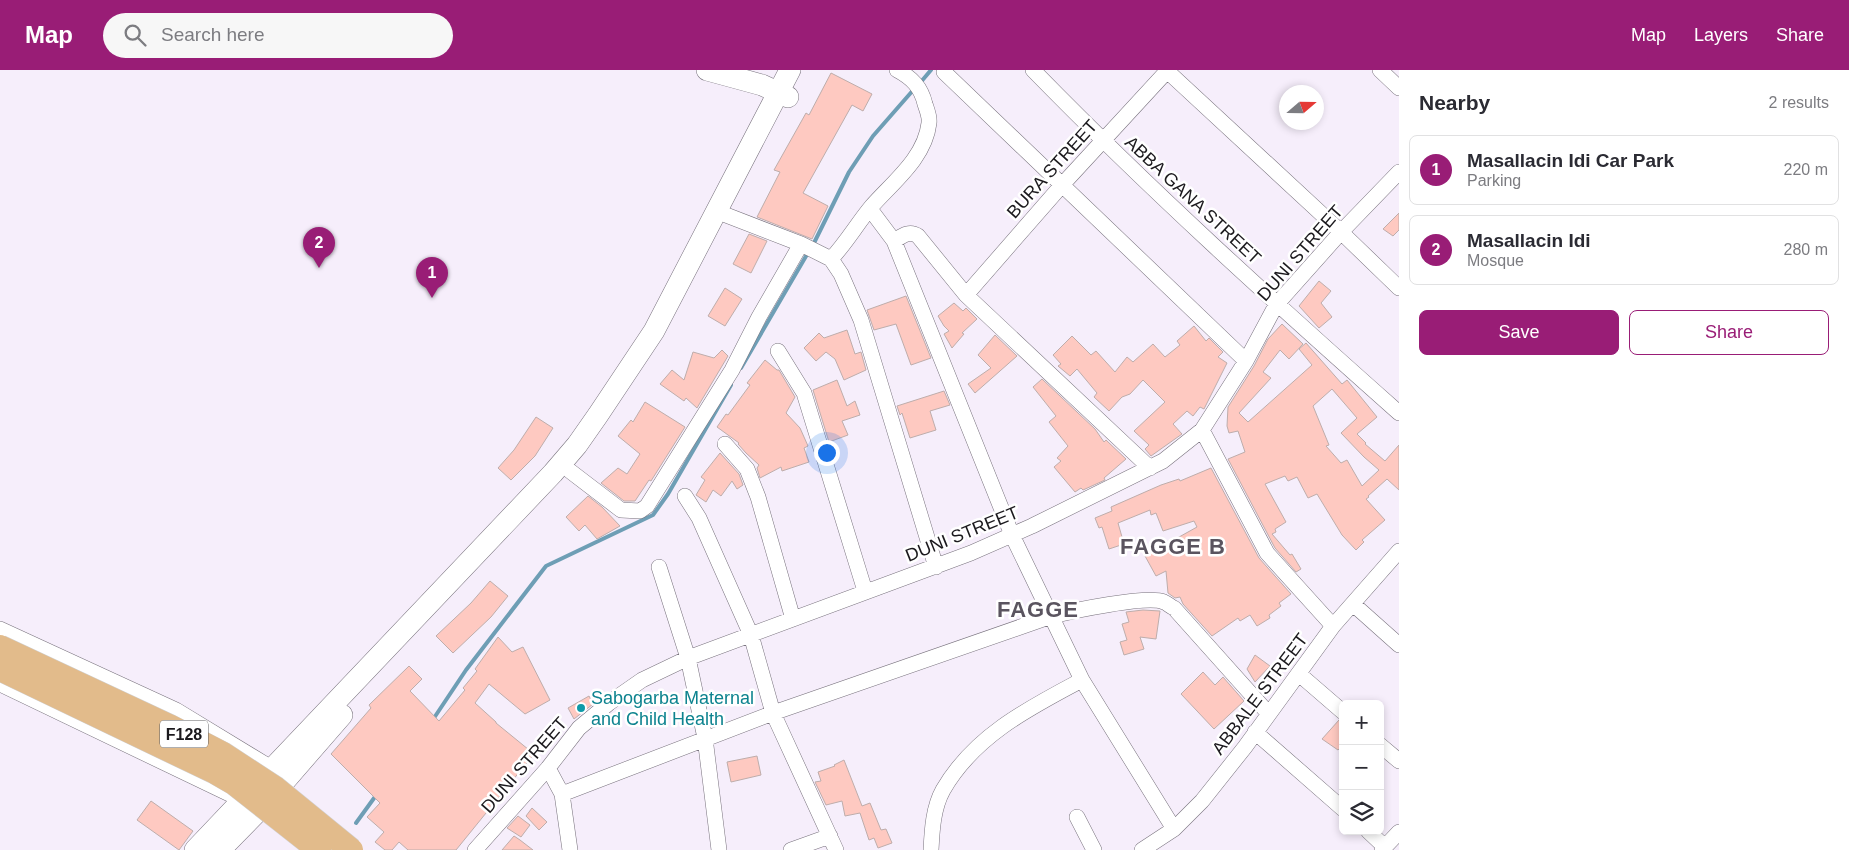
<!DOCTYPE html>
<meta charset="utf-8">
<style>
:root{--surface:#fff;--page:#f7f7f7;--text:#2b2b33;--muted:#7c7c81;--line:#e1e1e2;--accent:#991d76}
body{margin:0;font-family:Helvetica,sans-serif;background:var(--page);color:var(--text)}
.controls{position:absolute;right:15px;bottom:15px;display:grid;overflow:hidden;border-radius:8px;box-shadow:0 2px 8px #0003}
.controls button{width:45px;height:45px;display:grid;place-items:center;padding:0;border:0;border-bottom:1px solid var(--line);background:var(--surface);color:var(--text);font:25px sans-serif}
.compass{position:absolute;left:1279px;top:15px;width:45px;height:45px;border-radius:50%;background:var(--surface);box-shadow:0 2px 8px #0003;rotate:70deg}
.you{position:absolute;left:826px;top:382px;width:18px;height:18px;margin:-12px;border:4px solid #fff;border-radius:50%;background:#1a73e8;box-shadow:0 0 0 8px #1a73e833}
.badge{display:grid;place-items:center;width:32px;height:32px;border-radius:50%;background:var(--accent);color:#fff;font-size:16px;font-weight:700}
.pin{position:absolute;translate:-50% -41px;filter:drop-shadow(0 1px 2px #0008)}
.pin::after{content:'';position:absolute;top:26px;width:18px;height:15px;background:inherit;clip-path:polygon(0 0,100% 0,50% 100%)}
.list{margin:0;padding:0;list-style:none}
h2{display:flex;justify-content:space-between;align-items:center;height:65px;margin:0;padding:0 20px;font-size:21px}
h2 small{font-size:16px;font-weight:400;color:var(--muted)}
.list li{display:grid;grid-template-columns:32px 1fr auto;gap:15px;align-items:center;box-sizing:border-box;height:70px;margin:0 10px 10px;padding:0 10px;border:1px solid var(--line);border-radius:8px}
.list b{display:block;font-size:19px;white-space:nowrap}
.list p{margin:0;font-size:16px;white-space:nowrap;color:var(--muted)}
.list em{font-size:16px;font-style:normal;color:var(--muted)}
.actions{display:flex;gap:10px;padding:15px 20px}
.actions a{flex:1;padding:11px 0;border:1px solid var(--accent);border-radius:8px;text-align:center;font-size:18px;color:var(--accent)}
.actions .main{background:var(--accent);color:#fff}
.icon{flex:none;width:28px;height:28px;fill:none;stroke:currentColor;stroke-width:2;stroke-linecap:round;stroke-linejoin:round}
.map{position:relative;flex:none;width:1399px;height:780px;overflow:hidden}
header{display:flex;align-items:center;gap:30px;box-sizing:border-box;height:70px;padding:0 25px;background:var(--accent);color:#fff}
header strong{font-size:24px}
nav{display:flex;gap:28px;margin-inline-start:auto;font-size:18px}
.search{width:350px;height:45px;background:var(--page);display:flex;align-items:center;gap:12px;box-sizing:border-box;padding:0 18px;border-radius:28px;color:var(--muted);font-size:19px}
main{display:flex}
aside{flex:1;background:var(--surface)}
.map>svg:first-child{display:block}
</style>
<header>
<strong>Map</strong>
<div class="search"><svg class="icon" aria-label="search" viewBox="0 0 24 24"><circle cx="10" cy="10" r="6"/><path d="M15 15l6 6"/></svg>Search here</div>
<nav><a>Map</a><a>Layers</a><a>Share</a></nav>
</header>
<main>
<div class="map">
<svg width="1399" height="780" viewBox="0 0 1399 780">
<rect width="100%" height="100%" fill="#f6eefb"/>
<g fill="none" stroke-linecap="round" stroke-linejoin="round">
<path stroke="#6e9eb5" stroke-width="4" d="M920,13l11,-13
M813,175l36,-73 24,-36 42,-48
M741,298l68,-117
M432,651l34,-51 80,-104 107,-51 15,-21 63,-109
M356,753l21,-29"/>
</g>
<path fill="#fec9c1" stroke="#beadab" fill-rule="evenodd" d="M831,3l41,21 -9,17 -11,-6 -49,88 25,13 -16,33 -55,-22 23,-45 -6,-2 32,-57 3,2z
M1399,143v17l-6,6 -10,-7z
M749,164l18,7 -16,32 -18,-9z
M1319,211l12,10 -10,12 11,14 -13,11 -20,-22z
M725,218l17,11 -17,27 -17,-10z
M906,226l25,62 -20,7 -15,-41 -22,6 -7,-20z
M954,233l9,8 3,-3 11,11 -15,14 2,1 -12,14 -8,-14 5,-3 -5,-5 -6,-10z
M1282,254l21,20 -14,15 -9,-9 -17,22 8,6 -32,35 9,9 64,-57 -13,-16 7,-6 36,41 5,-4 30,37 -20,17 9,9 -1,1 20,17 14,-16v45l-12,-11 -19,17 1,1 -3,2 19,21 -23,20 2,2 -8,8 -14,-15 -25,-41 -9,4 -11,-21 -9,4 -3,-5 -20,8 21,38 -11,7 1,3 -4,2 18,21 2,-1 9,15 -5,3 -21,-24 -47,-89 17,-7 -7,-21 -9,2 -2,-7 1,-19 26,-41 14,-27zM1332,319l25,29 -16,15 23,24 15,13 -17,16 -15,-26 -6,3 -15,-17 3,-1 -16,-39z
M1194,256l12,15 3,-3 14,14 -5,5 9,6 -23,46 -4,-2 -7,9 -6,-5 -14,13 9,10 -31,22 -6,-7 4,-4 -15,-14 31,-29 -22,-22 -13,14 -8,3 -13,14 -15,-14 3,-4 -20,-24 -7,7 -12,-10 3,-2 -8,-9 19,-19 19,19 5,-4 19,21 12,-15 6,5 20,-18 12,13 15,-12 -3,-4z
M847,260l8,24 6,-2 5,18 -22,10 -9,-21 -9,-7 -10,9 -12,-13 15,-15 5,5z
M995,265l22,21 -42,37 -7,-9 23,-16 -13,-13z
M722,280l6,6 -31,52 -11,-10 -2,3 -24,-17 12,-14 12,10 9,-28 21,6z
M765,290l12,10h2l16,27 -9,16 14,15 8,18 -4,2 5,14 -27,9 -1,-4 -21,11 -3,-10 2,-3 -13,-12 -8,-9 1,-1 -22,-16 9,-13 2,1 22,-30 -3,-2z
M1042,309l53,50 9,13 2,-2 20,19 -22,19 1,2 -22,10 -2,-2 -6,4 -21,-25 7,-6 -4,-3 11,-12 -19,-24 7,-6 -23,-29z
M837,310l10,26 8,-5 5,14 -18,6 6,14 -19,7 -16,-52z
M944,321l6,14 -20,6 6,19 -26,8 -8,-25 -2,2 -3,-9z
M645,332l40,25 -34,54 -2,-1 -14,21h-11l-23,-18 17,-15 9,6 13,-20 -22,-18 13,-16 2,2z
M536,347l17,11 -18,28 -24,24 -13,-12 16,-18z
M720,383l19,21 4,11 -6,4 -5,-8 -11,15 -8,-6 -7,12 -10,-7 9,-15 -4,-3z
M1211,398l48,90 32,36 -12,9 2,3 -12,9 1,3 -13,8 -7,-11 -10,6 -2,-3 -26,18 -29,-32 -3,-7 -5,1 -7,-5 -2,-22 -10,5 -11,-20 52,-29 -3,-6 -31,10 -7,-18 -5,2 -1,-5 -32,13 6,21 -15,5 -7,-22 -3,1 -4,-10 17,-7 -1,-4 50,-22 18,-6 1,2z
M588,426l14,11 18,19 -23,13 -12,-14 -6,6 -13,-14z
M490,511l18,15 -17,21 -38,36 -17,-17 35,-33z
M1143,540l17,1 -4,28 -16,-2 4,12 -20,6 -4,-13 7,-2 -5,-16 7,-2 -3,-10z
M498,567l14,15 11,-5 27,53 -25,14 -36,-30 -14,19 21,19v1l38,31 -78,96h-48l-9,-8 -7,8h-7l-10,-8 9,-10 -17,-15 13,-14 -49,-49 40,-46 -2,-3 40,-39 13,13 -12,12 29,30 26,-31 -2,-2 14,-17 -2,-2z
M1255,585l15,11 -15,16 -8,-13z
M1203,602l12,13 8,-8 21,24 -30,28 -33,-35z
M589,626l4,8 -19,15 -6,-11z
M1339,650l4,1v24l-5,5 -16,-11z
M757,686l4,19 -30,7 -4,-20z
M844,690l18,46 8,-3 11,27 5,-1 6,14 -14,5 -4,-10 -5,2 -9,-27 -15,3 -3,-15 -16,4 -11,-23 6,-1 -3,-9 17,-6 -1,-1z
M151,731l42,30 -14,19 -42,-30z
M532,738l15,14 -8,8 -13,-14z
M518,746l12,9 -9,12 -14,-9z
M514,766l6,4 13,10h-31z"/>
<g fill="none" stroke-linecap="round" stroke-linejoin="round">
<defs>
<path id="street" d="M1033,0c117,120 241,232 366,343
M1166,0l175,162 58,56
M1380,0l19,18
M944,2l302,289
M870,139l24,32 118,294 70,145 92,149
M726,145l75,29 30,15 10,15 20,46 75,247
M894,171c8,-5 15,-11 24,-5l48,59 184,173
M831,189c15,-16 26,-35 40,-52 22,-25 54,-49 58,-84 1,-6 -2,-13 -4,-19 -4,-17 -13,-26 -28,-34
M966,225l96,-110 106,-115
M778,281l26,42 61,198
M1202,360l65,123 66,73
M725,374l22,25 11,28 35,122
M570,401l51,39 19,1 7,-5 85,-136 27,-53 42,-73
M685,426l14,22 52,117 22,78 63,137
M659,497l29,91 17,80 14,112
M1353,534l46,41
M0,559l176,81 97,59 6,5
M1299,604l44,38
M0,614l242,116
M1255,662l88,77
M1380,675l19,16
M548,698l14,26 8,56
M562,724l211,-81 279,-97c20,-5 95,-21 112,-14 3,1 7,5 10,6l94,105
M1077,747l17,33
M1368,761l17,16
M475,780l73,-82 31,-40 30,-25 33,-23 46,-22 283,-105 61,-27 131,-65 39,-31 44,-69 30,-56 65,-73 58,-60
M791,780l39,-14
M931,780c1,-19 2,-42 12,-60 31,-54 86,-82 139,-110
M1142,780l32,-21 28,-28 43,-54 88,-121 66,-75
M1382,780l17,-18"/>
<path id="secondary" d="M707,0l55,15 26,12
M195,780l358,-377 24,-28 21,-30 56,-84 136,-261
M220,780l43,-44 79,-91"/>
</defs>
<use href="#street" stroke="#78727d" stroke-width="16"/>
<use href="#secondary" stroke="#78727d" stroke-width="22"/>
<use href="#street" stroke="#fff" stroke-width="15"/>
<use href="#secondary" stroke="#fff" stroke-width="21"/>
<defs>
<path id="primary-bridge" d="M0,577l169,79 54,28 52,34 76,62
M0,599l215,103 19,11 85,67"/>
</defs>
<use href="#primary-bridge" stroke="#d1d1d2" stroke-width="25" stroke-linecap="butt"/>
<use href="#primary-bridge" stroke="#e2bb8b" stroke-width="24"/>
</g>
<circle fill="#0f9aa8" stroke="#fff" stroke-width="2" cx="581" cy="638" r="5"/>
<g text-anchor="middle" stroke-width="5" stroke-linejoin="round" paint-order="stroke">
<rect fill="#fff" stroke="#5f5e61" stroke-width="1" x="160" y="650.5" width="48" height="27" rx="4"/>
<g font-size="16" font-weight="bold" fill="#1b191d">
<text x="184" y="670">F128</text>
</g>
<g font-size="18" fill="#1b191d" stroke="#fff">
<text transform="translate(1052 99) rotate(-48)" y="6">BURA STREET</text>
<text transform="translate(1193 130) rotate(43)" y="6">ABBA GANA STREET</text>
<text transform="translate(1300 183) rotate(-49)" y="6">DUNI STREET</text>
<text transform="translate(962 464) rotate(-22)" y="6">DUNI STREET</text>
<text transform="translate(1260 624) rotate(-53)" y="6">ABBALE STREET</text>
<text transform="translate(524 695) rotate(-49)" y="6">DUNI STREET</text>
</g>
<g font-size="18" fill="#0d838f" stroke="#fff" text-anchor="start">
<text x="591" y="634">Sabogarba Maternal<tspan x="591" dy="21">and Child Health</tspan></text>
</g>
<g font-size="22" font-weight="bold" letter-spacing="1" fill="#5a545f" stroke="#fff">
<text x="1173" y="484">FAGGE B</text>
<text x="1038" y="547">FAGGE</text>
</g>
</g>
</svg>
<div class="controls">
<button>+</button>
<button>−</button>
<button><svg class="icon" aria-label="layers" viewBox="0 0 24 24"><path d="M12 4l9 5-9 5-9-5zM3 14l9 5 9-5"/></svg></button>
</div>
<svg class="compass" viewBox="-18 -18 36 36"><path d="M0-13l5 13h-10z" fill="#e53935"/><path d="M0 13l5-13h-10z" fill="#7c7c81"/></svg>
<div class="you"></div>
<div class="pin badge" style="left:432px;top:228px">1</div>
<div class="pin badge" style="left:319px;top:198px">2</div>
</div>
<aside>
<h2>Nearby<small>2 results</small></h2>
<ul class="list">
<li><span class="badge">1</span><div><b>Masallacin Idi Car Park</b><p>Parking</p></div><em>220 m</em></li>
<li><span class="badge">2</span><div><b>Masallacin Idi</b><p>Mosque</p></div><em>280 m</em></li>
</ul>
<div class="actions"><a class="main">Save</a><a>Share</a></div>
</aside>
</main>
